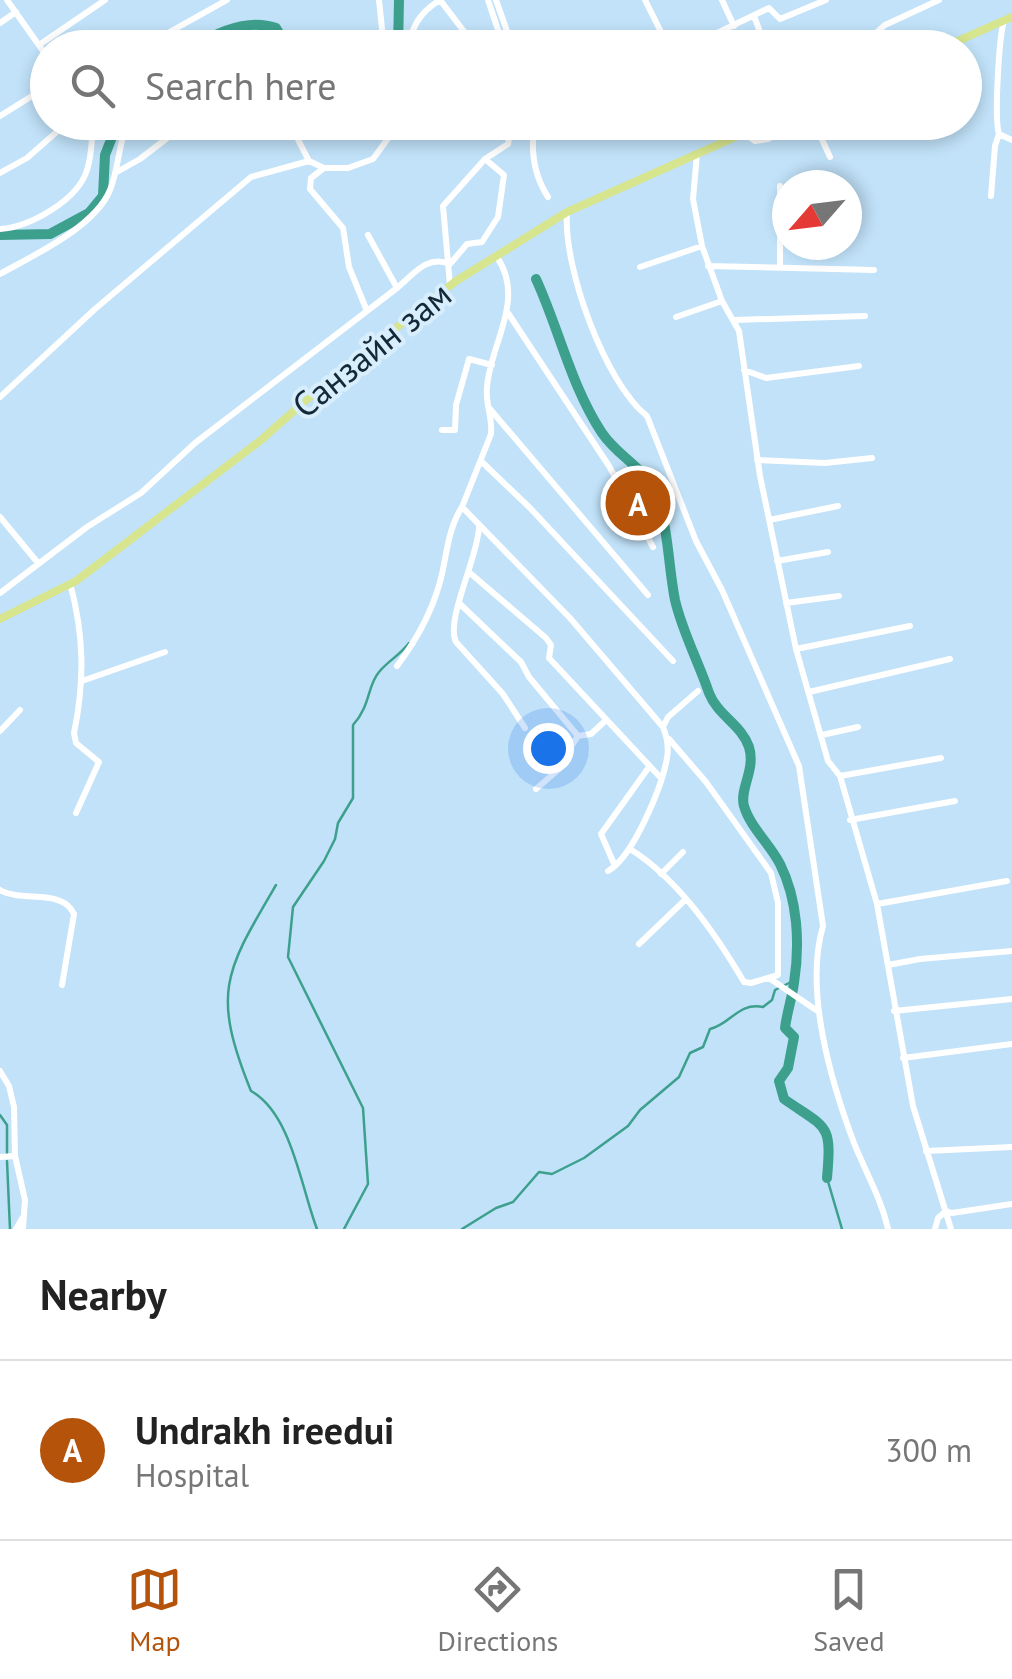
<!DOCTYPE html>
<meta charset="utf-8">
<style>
:root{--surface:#fff;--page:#f6f6f6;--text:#222;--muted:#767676;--line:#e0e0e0;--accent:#b45309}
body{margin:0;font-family:"PT Sans",sans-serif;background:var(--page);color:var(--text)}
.compass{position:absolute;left:772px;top:170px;width:90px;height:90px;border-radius:50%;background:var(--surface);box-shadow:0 5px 15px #0003;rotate:242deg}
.you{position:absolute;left:548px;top:748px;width:35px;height:35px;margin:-25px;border:8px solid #fff;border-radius:50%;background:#1a73e8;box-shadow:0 0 0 15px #1a73e833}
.badge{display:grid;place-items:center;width:65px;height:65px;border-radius:50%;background:var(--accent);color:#fff;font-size:32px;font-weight:700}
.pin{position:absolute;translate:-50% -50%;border:5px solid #fff;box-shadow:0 2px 10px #0006}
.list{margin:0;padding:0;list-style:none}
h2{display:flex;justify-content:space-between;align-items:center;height:130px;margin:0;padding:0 40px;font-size:42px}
h2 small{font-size:32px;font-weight:400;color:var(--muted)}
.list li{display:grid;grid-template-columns:65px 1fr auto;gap:30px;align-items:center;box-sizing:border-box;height:180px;padding:0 40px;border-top:2px solid var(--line)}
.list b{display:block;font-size:38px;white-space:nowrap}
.list p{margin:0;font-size:32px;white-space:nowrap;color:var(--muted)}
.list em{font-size:32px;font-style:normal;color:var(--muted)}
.icon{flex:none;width:55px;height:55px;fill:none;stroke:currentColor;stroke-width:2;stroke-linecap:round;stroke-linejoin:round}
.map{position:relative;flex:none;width:1012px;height:1229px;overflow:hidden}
.search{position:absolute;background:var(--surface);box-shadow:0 5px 15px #0003;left:30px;right:30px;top:30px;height:110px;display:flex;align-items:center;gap:25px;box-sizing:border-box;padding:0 35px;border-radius:55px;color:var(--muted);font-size:38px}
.sheet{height:310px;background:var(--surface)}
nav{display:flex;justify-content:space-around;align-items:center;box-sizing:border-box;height:140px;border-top:2px solid var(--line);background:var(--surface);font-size:28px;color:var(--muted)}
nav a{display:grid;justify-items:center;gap:5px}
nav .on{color:var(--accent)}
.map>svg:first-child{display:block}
</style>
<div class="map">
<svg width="1012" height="1229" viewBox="0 0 1012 1229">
<rect width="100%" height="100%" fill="#c1e2f9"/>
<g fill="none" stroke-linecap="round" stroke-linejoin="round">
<path stroke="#3da08d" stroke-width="2.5" d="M276,885c-51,87 -65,107 -25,206 41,23 50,97 66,138
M0,1115l7,10v28
M7,1161l3,68
M827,1178l15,51
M344,1229l24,-45 -5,-76 -75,-151 5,-50 31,-46 11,-22 3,-16 15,-25v-73c18,-20 14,-39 26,-53 9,-11 20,-16 30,-29
M462,1229l34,-21 17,-6 26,-30 13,2 32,-16 44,-32 12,-16 39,-33 11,-24 13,-6 7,-18c21,-5 28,-27 53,-22l9,-7 3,-10 20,-10"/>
<path stroke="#3da08d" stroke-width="10" d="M192,48c25,-16 56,-30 84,-20l12,20
M398,48l1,-48
M332,122l26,13 15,-3 12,-10
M0,235l50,-1 39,-21 14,-17 2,-41 13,-33
M536,279c23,50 35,107 66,154 17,25 41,32 54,62 13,34 12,70 19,105 7,31 24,63 34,93 9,23 32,31 40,54 7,23 -10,42 -5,59 6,21 26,38 36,58 18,36 20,80 14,119 -2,15 -7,29 -9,45l9,9 -6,31 -9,13 5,18c43,30 48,23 43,79"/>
<path stroke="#fff" stroke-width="6" d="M7,0l41,58
M379,0l5,48
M488,0l16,48
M496,0l17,48
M645,0l24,48
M722,0l12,26
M754,16l12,32
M1004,21c-5,16 -10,98 -5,113l13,6
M0,23l16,-11
M876,33l9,-8 54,-25
M39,45l66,-45
M141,48l86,-48
M203,48c21,-9 39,-14 59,0
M410,48c0,-22 12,-37 30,-48l29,38 19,10
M686,48l83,-40 11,11 46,-19
M0,116l48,-30
M289,122l20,39 15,7h24l25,-9 27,-37
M535,122c-5,28 -2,52 13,75
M726,122l2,18
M814,122l16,35
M513,124l21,4
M744,133l11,8 13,-2 35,-17
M697,154l-4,45 9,47 20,55 17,30 21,145 36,173 32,112 12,15 37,128 36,202 38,123
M324,168l-13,10 -1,11 33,39 6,39 18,44
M0,173l27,-15 41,-36
M115,173l25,-14 48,-37
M991,196l4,-50 4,-12
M567,213c-4,54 38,170 80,203l49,125 26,49 77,176 24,160c-19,64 8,156 31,217 12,30 27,55 34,86
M0,229c30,-2 78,-29 87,-59 5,-15 5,-32 6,-48
M368,235l29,53c16,-13 30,-34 53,-24l17,-20 15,-2 16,-25 6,-42 -19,-16
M497,257c29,43 -7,87 -10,130 -2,17 6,31 4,47l-29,73 108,111 93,109c4,10 6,20 4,31 -5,29 -34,99 -59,113
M708,266l166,4
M780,266v-80
M640,267l62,-21
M0,274c34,-19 95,-47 110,-84 9,-22 8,-45 18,-68
M450,285l-7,-79 42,-47 23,-15 4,-22
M508,313l101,153 44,81
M676,317l46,-16
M734,320l131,-4
M744,370l22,8 93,-12
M0,397l95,-88 156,-132 58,-16
M490,409l158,186
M442,430h13l1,-25 13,-46 23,6
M757,460l68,3 47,-5
M482,462l48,46 143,153
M0,517l38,46
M769,520l69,-14
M479,527c-1,31 -34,93 -23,115l47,52 22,34
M777,561l51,-9
M470,573l76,65 5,7 -2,13 111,119
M70,583c14,52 15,97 4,150l2,10 23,19 -23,51
M0,593l87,-66 54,-34 54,-50 202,-155
M786,603l53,-7
M460,604l61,58 8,15 49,59 13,-2 13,-12
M796,649l114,-23
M397,666c21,-28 37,-57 45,-92 5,-23 7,-47 20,-67
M82,681l83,-29
M809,692l141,-33
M663,727l5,-10 30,-26
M0,731l20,-21
M822,735l36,-8
M840,776l101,-18
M536,789l30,-26 -4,-3 16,-24
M850,820l105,-19
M630,849c48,30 85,84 114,133l7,1 27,-8v-72l-7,-30 -65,-91 -37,-43
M615,866l-14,-32 48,-67
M661,874l22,-22
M0,890c23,13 62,-2 74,24l-12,71
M877,904l130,-23
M639,944l46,-44
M888,965l32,-6 92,-8
M769,978l47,32
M894,1011l118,-12
M903,1058l109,-14
M0,1071l9,15 5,21 1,49 10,44 -2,29
M926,1151l86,-4
M0,1157l15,-1
M16,1229l7,-12
M935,1229l3,-11 8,-7 6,2 60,-9"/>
<path stroke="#d7e58e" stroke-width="8" d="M942,48l70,-31
M0,619l76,-38 185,-141 61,-54 134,-105 111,-69 202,-90"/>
</g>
<g text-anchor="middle" stroke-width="8" stroke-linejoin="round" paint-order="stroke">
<g font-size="35" fill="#132938" stroke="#d8eefd">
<text transform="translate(372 350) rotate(-39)" y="12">Санзайн зам</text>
</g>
</g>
</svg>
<svg class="compass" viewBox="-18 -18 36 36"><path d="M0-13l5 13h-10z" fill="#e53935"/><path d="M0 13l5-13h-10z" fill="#767676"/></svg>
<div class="you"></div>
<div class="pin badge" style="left:638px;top:503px">A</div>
<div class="search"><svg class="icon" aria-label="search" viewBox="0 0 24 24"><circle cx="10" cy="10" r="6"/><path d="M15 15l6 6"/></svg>Search here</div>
</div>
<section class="sheet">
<h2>Nearby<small></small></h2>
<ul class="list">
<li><span class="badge">A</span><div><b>Undrakh ireedui</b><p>Hospital</p></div><em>300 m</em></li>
</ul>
</section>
<nav>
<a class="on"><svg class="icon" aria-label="map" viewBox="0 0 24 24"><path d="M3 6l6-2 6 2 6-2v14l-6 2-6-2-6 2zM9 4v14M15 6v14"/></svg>Map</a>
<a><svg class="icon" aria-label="directions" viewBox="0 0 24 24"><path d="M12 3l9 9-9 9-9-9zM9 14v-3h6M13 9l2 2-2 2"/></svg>Directions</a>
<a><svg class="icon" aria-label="saved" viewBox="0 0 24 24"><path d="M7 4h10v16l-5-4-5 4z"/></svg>Saved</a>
</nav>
